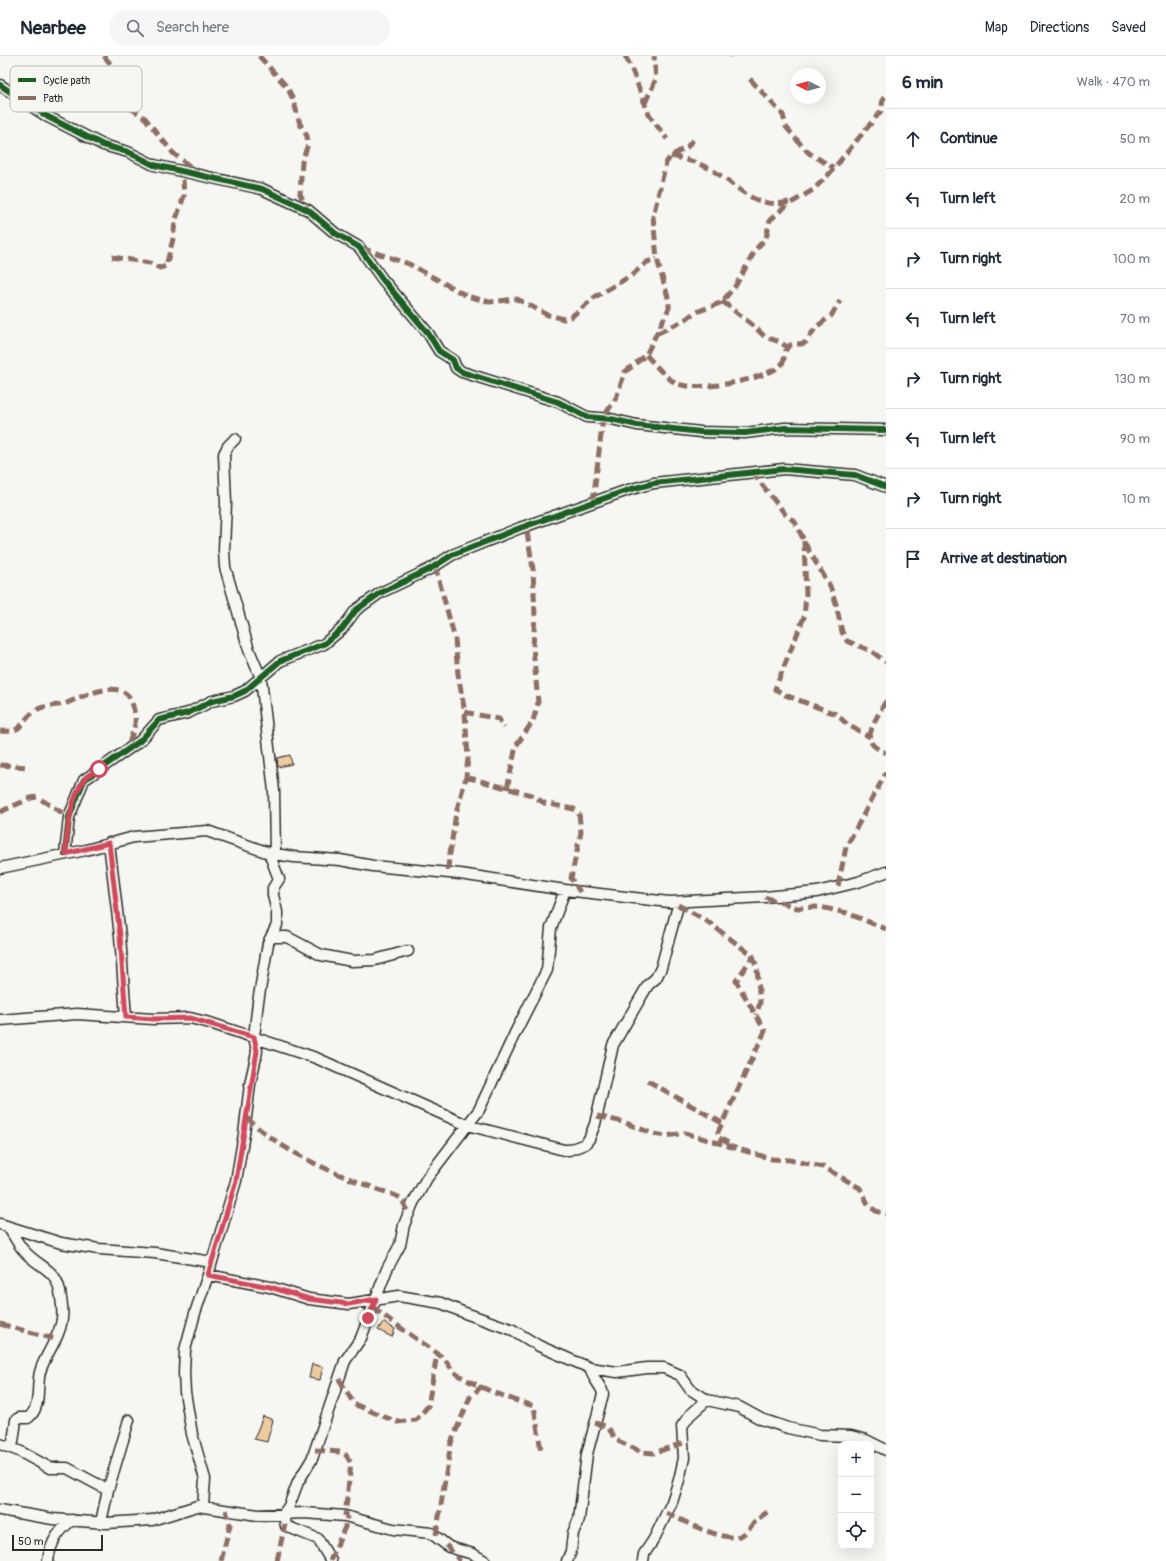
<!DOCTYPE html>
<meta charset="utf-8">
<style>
:root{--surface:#fff;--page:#f6f6f7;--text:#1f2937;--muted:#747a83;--line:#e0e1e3}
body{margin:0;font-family:Pangolin,sans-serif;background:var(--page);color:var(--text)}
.controls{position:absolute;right:12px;bottom:12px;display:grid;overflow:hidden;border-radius:8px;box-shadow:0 4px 16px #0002}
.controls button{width:36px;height:36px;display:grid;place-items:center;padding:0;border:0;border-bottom:1px solid var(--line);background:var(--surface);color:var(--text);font:20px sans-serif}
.compass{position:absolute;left:790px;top:12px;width:36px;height:36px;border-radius:50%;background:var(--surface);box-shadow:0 4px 16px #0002;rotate:276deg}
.scale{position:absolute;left:12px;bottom:10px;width:91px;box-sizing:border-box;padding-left:4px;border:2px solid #2b2b2b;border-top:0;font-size:11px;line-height:14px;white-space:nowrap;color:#2b2b2b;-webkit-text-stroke:3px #f6f6f2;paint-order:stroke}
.stop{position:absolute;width:12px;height:12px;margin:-9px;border:3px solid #d1495b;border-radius:50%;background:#fff}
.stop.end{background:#d1495b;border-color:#fff;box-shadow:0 1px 4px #0008}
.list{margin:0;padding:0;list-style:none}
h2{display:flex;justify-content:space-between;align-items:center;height:52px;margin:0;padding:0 16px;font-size:17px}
h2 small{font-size:13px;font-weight:400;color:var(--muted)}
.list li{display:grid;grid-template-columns:26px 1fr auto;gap:12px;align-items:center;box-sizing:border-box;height:60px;padding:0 16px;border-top:1px solid var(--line)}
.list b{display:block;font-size:15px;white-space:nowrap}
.list em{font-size:13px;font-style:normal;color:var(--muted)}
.icon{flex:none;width:22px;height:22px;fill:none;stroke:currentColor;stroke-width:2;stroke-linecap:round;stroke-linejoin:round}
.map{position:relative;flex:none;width:886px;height:1505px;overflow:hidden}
header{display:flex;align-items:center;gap:24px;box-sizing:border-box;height:56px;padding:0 20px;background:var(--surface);border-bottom:1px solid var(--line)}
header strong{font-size:19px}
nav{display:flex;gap:22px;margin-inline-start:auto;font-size:14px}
.search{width:280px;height:36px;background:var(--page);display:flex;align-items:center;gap:10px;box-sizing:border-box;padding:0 14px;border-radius:16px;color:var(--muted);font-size:15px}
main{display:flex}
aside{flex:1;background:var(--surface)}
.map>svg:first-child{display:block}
</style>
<header>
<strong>Nearbee</strong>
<div class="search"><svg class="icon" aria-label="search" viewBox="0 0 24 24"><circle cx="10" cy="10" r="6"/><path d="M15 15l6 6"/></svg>Search here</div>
<nav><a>Map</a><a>Directions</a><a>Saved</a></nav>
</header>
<main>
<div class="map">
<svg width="886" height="1505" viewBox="0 0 886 1505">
<rect width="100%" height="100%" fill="#f6f6f2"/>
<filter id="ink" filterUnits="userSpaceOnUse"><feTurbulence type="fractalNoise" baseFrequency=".025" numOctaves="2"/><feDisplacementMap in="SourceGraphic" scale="8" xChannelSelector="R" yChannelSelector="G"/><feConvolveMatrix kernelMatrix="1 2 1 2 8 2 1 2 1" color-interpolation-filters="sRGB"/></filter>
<g filter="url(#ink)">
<path fill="#eeca9f" stroke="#2b2b2b" d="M290,699l2,9 -14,3 -1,-9z
M383,1266l12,7 -3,8 -14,-7z
M312,1308l11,3 -3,13 -11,-2z
M263,1360l10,4 -6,22 -13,-3z"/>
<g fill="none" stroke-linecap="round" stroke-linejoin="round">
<defs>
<path id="street" d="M0,29l48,32 55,28 25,7 26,13 108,24 46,21 27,23 24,14 24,33 45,53 11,18 14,9 3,8 6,4 96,30 29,15 24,2 26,6 64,7 44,1 40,-5 101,2
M235,383l-7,7 -4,8 2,49 -2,47 1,17 24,83 12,28 13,113 1,63
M109,787l11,93 6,81
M65,798l4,-37 15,-37 56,-39 19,-21 29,-7 24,-12 22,-5 11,-5 35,-30 44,-17 18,-15 14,-19 24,-17 50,-24 22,-14 68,-27 108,-38 26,-7 130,-14 71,6 31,12
M0,812l86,-18 48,-13 73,-6 62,22 25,4 46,3 33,6 87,8 105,16 104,12 96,-5 52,-5 41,-10 28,-10
M271,881h16l34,18 31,6 23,-1 33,-9
M0,964l77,-6 76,5 37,-1 20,5 106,35 151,67 97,25h5l16,-6 4,-5 6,-15 18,-79 35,-60 8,-7 5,-10 18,-66
M0,1168l61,19 38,6 56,4 57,9
M8,1171c6,8 10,18 17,25 17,18 33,16 36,46 1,6 2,14 1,21 -2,19 -17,35 -22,53 -4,15 2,35 -12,46h-9l-3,2 -3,22 -3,5
M208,1219l62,12 39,12 40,5 50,-8 42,7 24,10 48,17 26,16 51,22 27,4 30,-4h17l16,7 10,14 17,11 32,7 22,12 27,9 32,7 31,1 15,4 20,10
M0,1388l19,7 31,17h17l41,22
M203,1450l2,-27 -13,-45 -7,-42 -1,-19 1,-23 10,-37 13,-38 28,-94 8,-47 6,-50 6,-27 1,-6 -3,-14 4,-35 10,-59 9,-18v-13l-4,-17v-7l6,-9 -10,-26
M0,1454l53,9 53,4 46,-3 45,-14 61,9 46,-2 41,3 48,13 38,4 18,14 24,7 12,7
M101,1466l7,-32 21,-70
M48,1505c2,-18 10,-30 24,-41
M331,1505l-13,-22 -32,-13 -2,-13 5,-7 9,-24 14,-23 33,-98 16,-23 26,-69 13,-24 4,-20 9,-22 14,-25 52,-68 36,-77 32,-63 4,-42 14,-38
M567,1505l4,-10 2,-18 6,-14 8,-65 16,-60c-1,-8 -10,-14 -13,-26
M643,1505l1,-7 10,-15 18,-37 7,-22 5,-22 -2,-32 8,-11 17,-15"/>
</defs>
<use href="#street" stroke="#2b2b2b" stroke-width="13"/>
<use href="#street" stroke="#f6f6f2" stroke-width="10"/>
<path stroke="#8d6e63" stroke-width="5" stroke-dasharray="10 5" stroke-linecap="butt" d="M104,0l27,33 1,20 13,9 28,35 25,20
M259,0l28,31 6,12 7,25 7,12 1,8 -6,18 -2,32 8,15
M625,0l6,11 18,48 18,24
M731,0v1
M750,23l33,36 3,12 17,20 6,6 25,15
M645,47l11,-24 -2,-23
M671,100c14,3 29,7 41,14 27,16 42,40 77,32
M361,192l48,16 58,32 22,6 28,-3 31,16 16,4 7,-2 24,-20 37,-22 15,-13 10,-3
M112,201l38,6 10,5 6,-2 7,-27 2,-17 9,-26 -1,-16 -4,-9
M722,245l33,26 10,10 15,5 7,5
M658,277l25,-12 11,-8 26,-10 6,-6 10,-12 20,-36 10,-11 4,-18 16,-14 27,-16 17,-17 51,-62 2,-12 3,-3
M646,299c9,9 20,24 32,29 20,8 87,-4 103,-19 5,-5 2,-15 8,-19 5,-4 12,0 17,-4l10,-15 15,-11 9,-15
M752,416l33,42 10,8 14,29 21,35 6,18 6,28 5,9 24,10 15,11
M593,446l10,-84 13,-20 9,-26 21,-17 23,-47v-7l-12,-42 -4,-43 13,-53 5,-7 16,-9 7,-8
M804,485l2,54 -2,22 -29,72 10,6 51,19 12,11 22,12
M435,510l20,73 3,35 7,39 3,45 -2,19 -10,36 -9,60
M886,645c-5,9 -20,31 -15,41 2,5 11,9 15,11
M464,656l35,7 5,9
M0,675c25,2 19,-9 35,-20 8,-7 22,-4 32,-8 16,-7 57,-27 65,0 2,7 4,13 3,21 -2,9 -6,18 -8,26
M0,709l30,2
M466,721l66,18 12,8 30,6 5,5 2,18 -10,46 9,14
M507,733l9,-43 17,-25 5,-18 -5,-56 2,-31 -2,-47 -7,-43
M0,756l31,-14 6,-1 32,20
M838,830l8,-39 40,-74
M765,841l32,11 23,-1 27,6 39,16
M678,849l26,14 49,37 4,12 3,35 -4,12
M648,1025l74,42
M597,1060l26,6 31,12 11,2 20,-3 87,26 18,1 33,7 37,21 9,18 7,5 10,3
M246,1061c34,33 79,53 123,69 11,5 22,7 32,12l8,15
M728,1087l-10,-6v-5l47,-101 -29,-50 17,-25
M373,1251c22,18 46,33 69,50 7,5 8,13 16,18 22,13 51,24 76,31l7,45
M0,1268l55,15
M339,1323l15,25 43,18 19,-2 12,-14 9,-52
M595,1367l13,4 8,13 26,12 12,1 29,-10
M315,1394l25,2 6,3 5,8 -6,53
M666,1457c16,7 60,31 76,22 5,-3 8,-8 13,-13 4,-4 9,-8 14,-11
M436,1479l15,-92 19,-46 12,-11
M446,1489l14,16
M221,1505l9,-36 -4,-15
M277,1505l8,-37
M330,1505l15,-34 2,-11"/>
<defs>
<path id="cycleway" d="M0,29l48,32 55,28 25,7 26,13 108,24 46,21 27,23 24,14 24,33 45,53 11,18 14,9 3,8 6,4 96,30 29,15 24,2 26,6 64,7 44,1 40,-5 101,2
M65,798l4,-37 15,-37 56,-39 19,-21 29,-7 24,-12 22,-5 11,-5 35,-30 44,-17 18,-15 14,-19 24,-17 50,-24 22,-14 68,-27 108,-38 26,-7 130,-14 71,6 31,12"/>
</defs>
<use href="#cycleway" stroke="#f6f6f2" stroke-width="8"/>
<use href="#cycleway" stroke="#1b5e20" stroke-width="6"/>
</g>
</g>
<g fill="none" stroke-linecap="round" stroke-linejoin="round" filter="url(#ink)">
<path stroke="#d1495b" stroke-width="5" d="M99,713c-5,3 -12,6 -15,11 -15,21 -16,50 -19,74l44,-11 11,93 6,81 27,2 37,-1 64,19 3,14 -21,130 -28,94 62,12 39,12 40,5 27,-5 -8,19"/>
</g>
<rect x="10" y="10" width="132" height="46" rx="6" fill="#f6f6f2" stroke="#b9b9b6" stroke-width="1"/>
<rect x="18" y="22" width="18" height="4" fill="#1b5e20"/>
<rect x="18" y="40" width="18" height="4" fill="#8d6e63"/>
<g font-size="11" fill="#2b2b2b">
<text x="43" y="28">Cycle path</text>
<text x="43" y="46">Path</text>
</g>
</svg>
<div class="controls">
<button>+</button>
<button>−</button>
<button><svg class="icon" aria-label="locate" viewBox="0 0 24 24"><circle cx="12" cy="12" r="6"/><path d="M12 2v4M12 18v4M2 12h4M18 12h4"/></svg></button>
</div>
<svg class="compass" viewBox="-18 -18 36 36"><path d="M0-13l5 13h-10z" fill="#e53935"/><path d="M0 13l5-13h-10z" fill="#747a83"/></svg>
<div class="scale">50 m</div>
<div class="stop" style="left:99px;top:713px"></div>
<div class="stop end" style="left:368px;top:1262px"></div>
</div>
<aside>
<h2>6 min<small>Walk · 470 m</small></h2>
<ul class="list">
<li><svg class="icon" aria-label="ahead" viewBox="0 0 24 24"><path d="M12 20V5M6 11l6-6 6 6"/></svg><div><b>Continue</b></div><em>50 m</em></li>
<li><svg class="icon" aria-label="left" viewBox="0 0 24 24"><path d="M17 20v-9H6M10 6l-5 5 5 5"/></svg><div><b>Turn left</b></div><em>20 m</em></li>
<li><svg class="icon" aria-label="right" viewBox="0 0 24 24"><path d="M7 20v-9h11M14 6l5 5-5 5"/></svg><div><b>Turn right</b></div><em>100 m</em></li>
<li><svg class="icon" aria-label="left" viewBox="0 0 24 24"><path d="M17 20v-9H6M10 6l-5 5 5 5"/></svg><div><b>Turn left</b></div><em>70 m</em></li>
<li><svg class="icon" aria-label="right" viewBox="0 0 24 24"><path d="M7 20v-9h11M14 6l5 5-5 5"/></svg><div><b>Turn right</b></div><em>130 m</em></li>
<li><svg class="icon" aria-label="left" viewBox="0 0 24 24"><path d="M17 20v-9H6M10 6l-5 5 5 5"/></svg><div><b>Turn left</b></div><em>90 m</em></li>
<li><svg class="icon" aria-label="right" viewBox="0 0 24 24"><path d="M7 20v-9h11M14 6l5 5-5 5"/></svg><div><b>Turn right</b></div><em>10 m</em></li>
<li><svg class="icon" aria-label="arrive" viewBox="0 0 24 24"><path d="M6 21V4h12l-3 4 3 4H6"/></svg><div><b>Arrive at destination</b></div></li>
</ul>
</aside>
</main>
